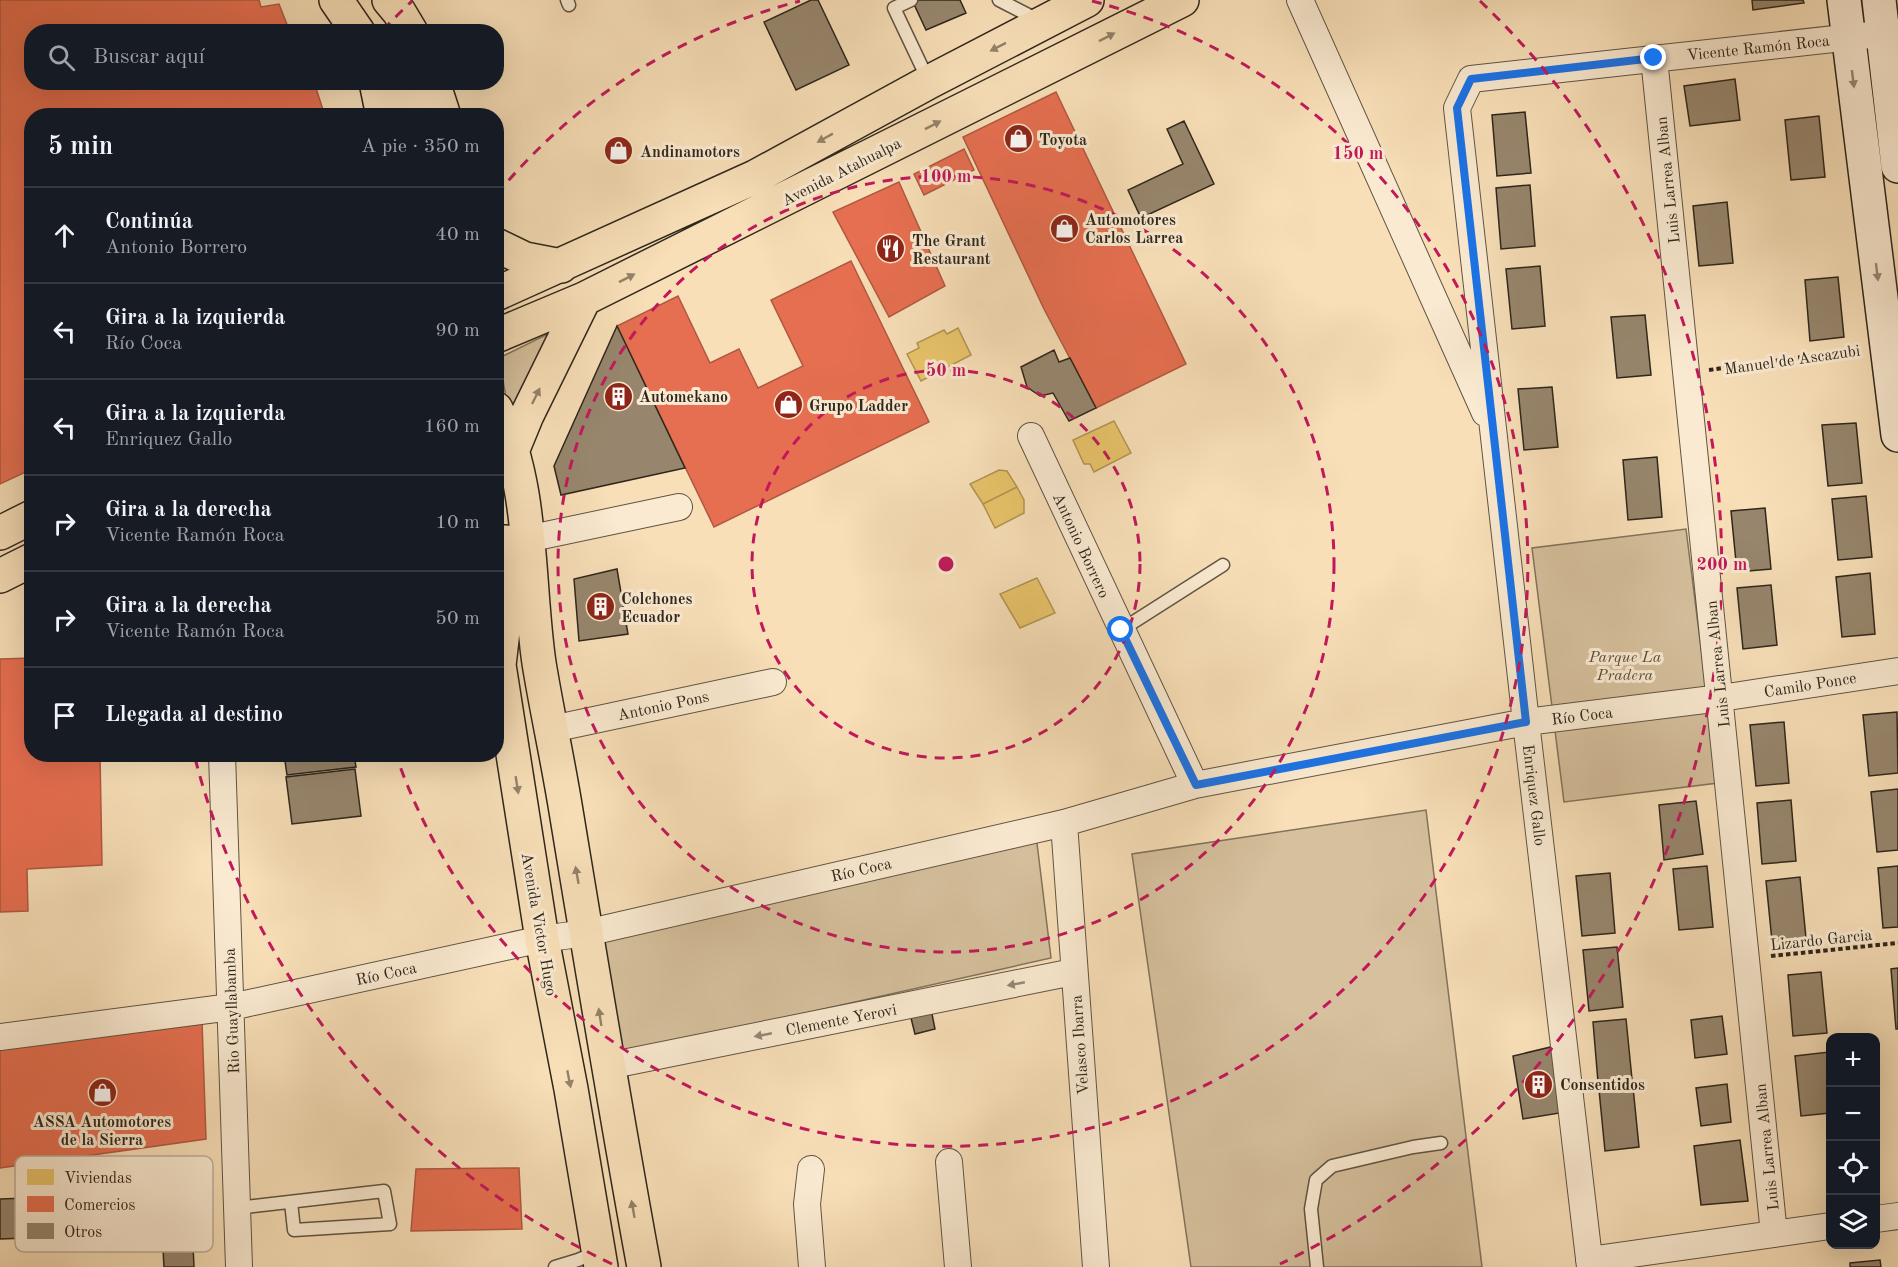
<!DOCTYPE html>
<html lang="es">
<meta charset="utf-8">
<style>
:root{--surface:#171b24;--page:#242831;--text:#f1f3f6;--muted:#9ea1a6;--line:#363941}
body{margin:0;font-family:"Old Standard TT",serif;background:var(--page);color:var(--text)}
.controls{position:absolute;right:18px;bottom:18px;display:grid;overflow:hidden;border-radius:12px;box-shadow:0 6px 24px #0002}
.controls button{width:54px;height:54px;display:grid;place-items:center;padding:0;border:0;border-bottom:2px solid var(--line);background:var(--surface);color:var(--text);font:30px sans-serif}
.stop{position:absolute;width:18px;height:18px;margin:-14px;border:4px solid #1a73e8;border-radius:50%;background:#fff}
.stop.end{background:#1a73e8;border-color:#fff;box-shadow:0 2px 6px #0008}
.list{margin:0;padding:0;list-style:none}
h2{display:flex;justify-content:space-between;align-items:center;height:78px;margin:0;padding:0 24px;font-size:26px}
h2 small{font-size:20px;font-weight:400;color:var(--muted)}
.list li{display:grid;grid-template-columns:39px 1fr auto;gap:18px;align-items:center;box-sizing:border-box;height:96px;padding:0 24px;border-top:2px solid var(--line)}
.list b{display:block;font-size:22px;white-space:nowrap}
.list p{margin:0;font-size:20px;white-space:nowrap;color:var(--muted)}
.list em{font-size:20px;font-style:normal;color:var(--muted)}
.icon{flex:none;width:33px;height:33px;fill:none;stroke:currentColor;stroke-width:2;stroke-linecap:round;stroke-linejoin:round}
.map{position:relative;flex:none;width:1898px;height:1267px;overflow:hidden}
.search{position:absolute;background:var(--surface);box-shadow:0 6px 24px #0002;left:24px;top:24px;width:480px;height:66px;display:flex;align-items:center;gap:15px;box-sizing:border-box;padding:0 21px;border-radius:24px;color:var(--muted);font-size:22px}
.panel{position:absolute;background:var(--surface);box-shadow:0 6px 24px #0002;left:24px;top:108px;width:480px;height:654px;border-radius:24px}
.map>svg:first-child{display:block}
</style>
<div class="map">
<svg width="1898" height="1267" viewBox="0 0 1898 1267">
<rect width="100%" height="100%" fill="#f8dfb8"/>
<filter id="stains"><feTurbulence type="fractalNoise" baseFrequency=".00333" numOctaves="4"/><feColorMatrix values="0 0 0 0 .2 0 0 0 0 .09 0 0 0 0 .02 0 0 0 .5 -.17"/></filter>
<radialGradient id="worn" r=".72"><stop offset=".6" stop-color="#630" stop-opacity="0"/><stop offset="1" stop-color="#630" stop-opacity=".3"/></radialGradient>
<path fill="#d6c09d" stroke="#82735c" stroke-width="1.5" d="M564,326l-54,94 -11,-62z
M1686,529l32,254 -154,19 -32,-254z
M1426,810l56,457h-291l-59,-413z
M1036,835l15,123 -428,96 -26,-116z"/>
<path fill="#e9c46a" stroke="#b19553" stroke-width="1.5" d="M958,328l13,27 -50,26 -14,-27 12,-6 -2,-5 27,-13 3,4z
M1114,421l17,32 -37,19 -4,-8h-6l-11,-24z
M999,470l8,1 10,16 -34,17 -13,-20z
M1017,487l7,13v13l-29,15 -12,-24z
M1037,578l18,35 -35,15 -20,-34z"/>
<path fill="#e76f51" stroke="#b05941" stroke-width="1.5" d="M0,0h259l2,7 18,-3 11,28h-258v50h282l11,34h-293v353l-32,15z
M1056,92l130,272 -90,44 -52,-99 -81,-172z
M964,149l10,21 -50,25 -10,-21z
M899,182l46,104 -56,31 -56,-105z
M851,261l78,161 -215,105 -97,-201 61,-30 32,67 29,-14 19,39 45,-22 -32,-66z
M32,658v96h68l2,111 -75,4 1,42 -28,1v-253z
M202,1021l4,118 -206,29v-121z
M519,1168l3,61 -111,2 5,-62z"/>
<path fill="#97866d" stroke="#2e261c" stroke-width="1.5" d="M811,0h7l31,65 -53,25 -32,-68z
M912,0h48l6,13 -40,17z
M1752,0h51l1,3 -51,7z
M1735,79l5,41 -50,6 -6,-40z
M1525,112l6,61 -34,3 -5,-61z
M1819,116l6,61 -34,3 -6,-60z
M1184,121l30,63 -73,34 -13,-28 55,-26 -16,-35z
M1530,185l5,61 -34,3 -5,-61z
M1727,202l6,61 -34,3 -6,-60z
M1540,266l5,60 -33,3 -6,-60z
M1838,277l6,60 -34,4 -5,-61z
M1645,315l6,60 -34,3 -6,-61z
M617,326l68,142 -124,27 -7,-29z
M1054,350l5,12 11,-4 26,50 -27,13 -16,-28 -13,3 -13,-9 -6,-20z
M1552,387l6,60 -34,3 -6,-61z
M1856,423l6,60 -34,3 -6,-61z
M1657,457l5,60 -34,3 -5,-60z
M1866,496l6,61 -34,3 -6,-61z
M1765,508l6,61 -34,3 -6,-61z
M617,569l11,65 -49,7 -5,-62z
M1870,573l5,61 -33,3 -6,-60z
M1771,585l6,60 -34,4 -6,-61z
M1897,712l1,61 -29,3 -6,-61z
M1784,722l5,61 -33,3 -6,-61z
M284,754h70l2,13 -69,8z
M355,769l6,47 -69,8 -6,-47z
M1898,789v61l-21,2 -6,-60z
M1791,800l5,61 -34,3 -5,-61z
M1696,801l7,53 -39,6 -5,-55z
M1707,866l6,61 -34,3 -6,-61z
M1898,866v61l-15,1 -5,-60z
M1610,873l5,60 -33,3 -6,-60z
M1800,877l6,61 -34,3 -6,-60z
M1617,947l6,60 -34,4 -6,-61z
M1898,968v61h-2l-5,-60z
M1821,972l6,61 -34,3 -5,-61z
M931,1009l4,20 -20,5 -5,-20z
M1722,1016l5,38 -32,4 -4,-38z
M1626,1019l6,60 -34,3 -5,-60z
M1555,1046l11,66 -43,7 -10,-63z
M1829,1052l1,61 -29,3 -6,-60z
M1727,1084l4,38 -30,4 -5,-38z
M1633,1087l6,60 -34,4 -6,-61z
M1740,1140l8,61 -47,4 -7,-59z
M189,1159l5,108h-30l-6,-107z
M134,1194l2,40 -136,5v-40z
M1880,1260l1,7h-31v-4z"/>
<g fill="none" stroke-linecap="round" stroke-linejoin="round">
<defs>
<path id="lane" d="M567,0l2,5
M911,0l-17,8 35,74
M999,0l41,21
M1121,630l102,-65
M237,1208l147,-17 6,33 -96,6 -3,-28
M555,1267l23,-7 19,-8
M1317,1267l-6,-58 5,-29 16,-14 81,-19 28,-4"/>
<path id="street" d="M1300,0l185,413
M1654,58l120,1176
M1031,436l164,349
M527,539l152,-32
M552,729l221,-47
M222,754l17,513
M1064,823l32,444
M0,1037l231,-30 311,-68 44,-6 478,-110 131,-38 331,-63 195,-24 177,-27
M608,1066l465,-94
M949,1162l9,105
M811,1169l-4,35 5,63
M1876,1219l22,-3
M1589,1260l241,-34
M1590,1267l-64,-545 -69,-614 14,-29 427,-47"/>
<path id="secondary" d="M1844,0l54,435
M1879,0l19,166"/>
<path id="primary" d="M336,0l22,32
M389,0l10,12 12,20
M376,82l7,34
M403,82l10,34
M433,82l11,34
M496,245l29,14 36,7
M496,294l259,-117 174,-95 158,-82
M496,336l88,-37 598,-299
M496,409c38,76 31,172 43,254 8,49 19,98 27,148 25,152 50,304 78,456
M513,449l14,-34 57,-116
M0,533l32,-16
M506,542l3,37 -10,86 43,274 29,150 30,178
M0,576l32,-16"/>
</defs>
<use href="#lane" stroke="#605443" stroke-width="15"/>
<use href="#street" stroke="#605443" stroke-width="28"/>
<use href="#secondary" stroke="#2e261c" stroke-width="36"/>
<use href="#primary" stroke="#2e261c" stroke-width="36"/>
<path stroke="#2e261c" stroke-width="4" stroke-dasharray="4.5 3" stroke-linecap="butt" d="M1709,370l150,-21
M1771,956l127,-13"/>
<use href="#lane" stroke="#faead1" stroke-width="12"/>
<use href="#street" stroke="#faead1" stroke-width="26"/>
<use href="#secondary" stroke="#faead1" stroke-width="33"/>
<use href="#primary" stroke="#f8dfb8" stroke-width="33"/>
</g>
<defs><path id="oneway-solid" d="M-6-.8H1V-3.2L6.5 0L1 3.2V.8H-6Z" transform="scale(1.5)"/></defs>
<g fill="#93826a">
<use href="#oneway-solid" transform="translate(1107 37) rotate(-27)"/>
<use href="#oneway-solid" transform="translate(998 47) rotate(153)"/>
<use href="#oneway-solid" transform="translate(933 125) rotate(-27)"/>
<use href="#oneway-solid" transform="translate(825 138) rotate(151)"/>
<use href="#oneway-solid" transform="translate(627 278) rotate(-27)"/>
<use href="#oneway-solid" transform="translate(536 396) rotate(-64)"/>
<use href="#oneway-solid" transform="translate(517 785) rotate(81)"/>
<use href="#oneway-solid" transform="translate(577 875) rotate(-100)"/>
<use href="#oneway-solid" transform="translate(600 1017) rotate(-99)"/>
<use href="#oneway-solid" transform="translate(569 1079) rotate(79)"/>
<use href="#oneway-solid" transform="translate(633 1209) rotate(-100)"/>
</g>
<g fill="#948876">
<use href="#oneway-solid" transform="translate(1853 79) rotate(83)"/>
<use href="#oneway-solid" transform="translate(1877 272) rotate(83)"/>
<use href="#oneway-solid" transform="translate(1016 984) rotate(169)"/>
<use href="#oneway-solid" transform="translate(763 1035) rotate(169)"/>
</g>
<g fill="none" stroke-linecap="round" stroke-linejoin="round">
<path stroke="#1a73e8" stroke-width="8" d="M1121,630l75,155 330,-63 -69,-614 14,-29 183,-21"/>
</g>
<g fill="none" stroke="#c2185b" stroke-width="3" stroke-dasharray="10 8">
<circle cx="946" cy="564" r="194"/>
<circle cx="946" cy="564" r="388"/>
<path d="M497 194A582 582 0 0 1 800 1M1092 1A582 582 0 1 1 397 758"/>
<path d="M612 1264A776 776 0 0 1 195 758M383 30A776 776 0 0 1 412 1M1480 1A776 776 0 0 1 1280 1264"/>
</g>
<defs>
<symbol id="shop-disc" viewBox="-11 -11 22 22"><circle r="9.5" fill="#8f2418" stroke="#faead1"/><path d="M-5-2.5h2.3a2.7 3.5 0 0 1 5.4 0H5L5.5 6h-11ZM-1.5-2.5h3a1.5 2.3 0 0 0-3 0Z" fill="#fff"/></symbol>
<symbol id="restaurant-disc" viewBox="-11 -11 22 22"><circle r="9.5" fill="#8f2418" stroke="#faead1"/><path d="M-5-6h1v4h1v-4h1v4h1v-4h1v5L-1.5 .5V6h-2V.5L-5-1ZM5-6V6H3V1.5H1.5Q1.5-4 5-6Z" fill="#fff"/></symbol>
<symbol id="building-disc" viewBox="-11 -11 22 22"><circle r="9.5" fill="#8f2418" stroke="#faead1"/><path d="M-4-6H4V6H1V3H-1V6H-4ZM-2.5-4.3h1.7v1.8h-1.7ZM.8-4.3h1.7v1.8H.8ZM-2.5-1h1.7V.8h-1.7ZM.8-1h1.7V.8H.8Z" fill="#fff"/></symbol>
</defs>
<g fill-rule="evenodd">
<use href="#shop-disc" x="1002" y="122" width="33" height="33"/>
<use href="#shop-disc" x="602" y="134" width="33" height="33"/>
<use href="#shop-disc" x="1048" y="212" width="33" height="33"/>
<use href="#restaurant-disc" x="874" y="232" width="33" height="33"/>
<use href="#building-disc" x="602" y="380" width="33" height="33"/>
<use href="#shop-disc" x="772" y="388" width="33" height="33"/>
<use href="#building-disc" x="584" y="590" width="33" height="33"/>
<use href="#building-disc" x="1522" y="1068" width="33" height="33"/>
<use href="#shop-disc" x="86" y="1076" width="33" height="33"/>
</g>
<g text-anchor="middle" stroke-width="6" stroke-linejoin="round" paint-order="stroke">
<g font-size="16" fill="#2e261c" stroke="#faead1">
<text transform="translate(1758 47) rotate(-6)" y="6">Vicente Ramón Roca</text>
<text transform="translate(841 171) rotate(-27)" y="6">Avenida Atahualpa</text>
<text transform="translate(1667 180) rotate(-96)" y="6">Luis Larrea Alban</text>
<text transform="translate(1792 359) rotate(-8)" y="6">Manuel de Ascazubi</text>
<text transform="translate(1082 545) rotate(65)" y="6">Antonio Borrero</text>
<text transform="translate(1717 664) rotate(-96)" y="6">Luis Larrea Alban</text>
<text transform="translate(1810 684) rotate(-9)" y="6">Camilo Ponce</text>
<text transform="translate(663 705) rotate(-12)" y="6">Antonio Pons</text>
<text transform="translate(1582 715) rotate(-7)" y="6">Río Coca</text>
<text transform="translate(1535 795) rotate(83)" y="6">Enriquez Gallo</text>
<text transform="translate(861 869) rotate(-13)" y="6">Río Coca</text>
<text transform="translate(540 924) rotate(80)" y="6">Avenida Victor Hugo</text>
<text transform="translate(1821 939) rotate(-6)" y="6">Lizardo Garcia</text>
<text transform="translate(386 973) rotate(-12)" y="6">Río Coca</text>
<text transform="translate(231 1011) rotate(-92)" y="6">Rio Guayllabamba</text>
<text transform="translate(841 1019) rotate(-11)" y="6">Clemente Yerovi</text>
<text transform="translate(1079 1045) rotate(-94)" y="6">Velasco Ibarra</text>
<text transform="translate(1766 1147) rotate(-96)" y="6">Luis Larrea Alban</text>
</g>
<g font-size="16" font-weight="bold" fill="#2e261c" stroke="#faead1" text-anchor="start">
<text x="1039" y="145">Toyota</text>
<text x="640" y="157">Andinamotors</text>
<text x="1085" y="225">Automotores<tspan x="1085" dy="18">Carlos Larrea</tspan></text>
<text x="912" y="246">The Grant<tspan x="912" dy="18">Restaurant</tspan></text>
<text x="639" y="402">Automekano</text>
<text x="809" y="411">Grupo Ladder</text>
<text x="621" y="604">Colchones<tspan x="621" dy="18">Ecuador</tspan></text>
<text x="1560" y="1090">Consentidos</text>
<text x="102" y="1127" text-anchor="middle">ASSA Automotores<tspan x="102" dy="18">de la Sierra</tspan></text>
</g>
<g font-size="16" font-style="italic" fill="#584c3c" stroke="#faead1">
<text x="1625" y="662">Parque La<tspan x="1625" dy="18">Pradera</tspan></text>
</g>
</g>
<rect x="15" y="1156" width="198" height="96" rx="9" fill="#faead1" stroke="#bdaf9b" stroke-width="1.5"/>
<rect x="27" y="1169" width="27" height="16" fill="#e9c46a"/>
<rect x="27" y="1196" width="27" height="16" fill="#e76f51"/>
<rect x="27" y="1223" width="27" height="16" fill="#97866d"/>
<g font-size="16" fill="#2e261c">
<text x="64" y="1183">Viviendas</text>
<text x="64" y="1210">Comercios</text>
<text x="64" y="1237">Otros</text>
</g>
<circle cx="946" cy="564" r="9" fill="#c2185b" stroke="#faead1" stroke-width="3"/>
<g font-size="18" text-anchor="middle" font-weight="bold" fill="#c2185b" stroke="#faead1" stroke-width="6" stroke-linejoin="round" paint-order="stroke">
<text x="1358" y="159">150 m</text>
<text x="946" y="182">100 m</text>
<text x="946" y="376">50 m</text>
<text x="1722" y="570">200 m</text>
</g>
<rect width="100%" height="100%" filter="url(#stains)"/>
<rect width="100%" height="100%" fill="url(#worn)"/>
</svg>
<div class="controls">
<button>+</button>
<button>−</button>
<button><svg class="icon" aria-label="locate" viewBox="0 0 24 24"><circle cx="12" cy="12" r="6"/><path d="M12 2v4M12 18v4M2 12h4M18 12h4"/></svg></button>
<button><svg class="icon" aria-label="layers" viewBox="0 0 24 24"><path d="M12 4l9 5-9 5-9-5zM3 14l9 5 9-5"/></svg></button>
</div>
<div class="stop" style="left:1121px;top:630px"></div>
<div class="stop end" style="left:1654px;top:58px"></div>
<div class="search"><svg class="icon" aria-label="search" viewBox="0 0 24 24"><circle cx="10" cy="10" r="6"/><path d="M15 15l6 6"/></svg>Buscar aquí</div>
<section class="panel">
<h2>5 min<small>A pie · 350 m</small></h2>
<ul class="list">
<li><svg class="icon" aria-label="ahead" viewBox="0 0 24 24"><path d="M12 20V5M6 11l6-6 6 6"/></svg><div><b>Continúa</b><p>Antonio Borrero</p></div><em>40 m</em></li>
<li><svg class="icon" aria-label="left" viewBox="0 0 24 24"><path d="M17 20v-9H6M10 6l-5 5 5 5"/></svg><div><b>Gira a la izquierda</b><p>Río Coca</p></div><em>90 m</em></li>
<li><svg class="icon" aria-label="left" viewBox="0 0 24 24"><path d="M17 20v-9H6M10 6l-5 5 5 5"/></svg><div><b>Gira a la izquierda</b><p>Enriquez Gallo</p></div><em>160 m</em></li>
<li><svg class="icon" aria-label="right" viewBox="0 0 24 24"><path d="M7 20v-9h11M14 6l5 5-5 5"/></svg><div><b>Gira a la derecha</b><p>Vicente Ramón Roca</p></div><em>10 m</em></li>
<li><svg class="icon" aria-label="right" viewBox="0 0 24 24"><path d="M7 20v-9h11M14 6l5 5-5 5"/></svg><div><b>Gira a la derecha</b><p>Vicente Ramón Roca</p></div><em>50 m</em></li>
<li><svg class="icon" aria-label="arrive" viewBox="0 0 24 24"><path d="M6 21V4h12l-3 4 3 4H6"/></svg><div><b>Llegada al destino</b></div></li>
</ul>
</section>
</div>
